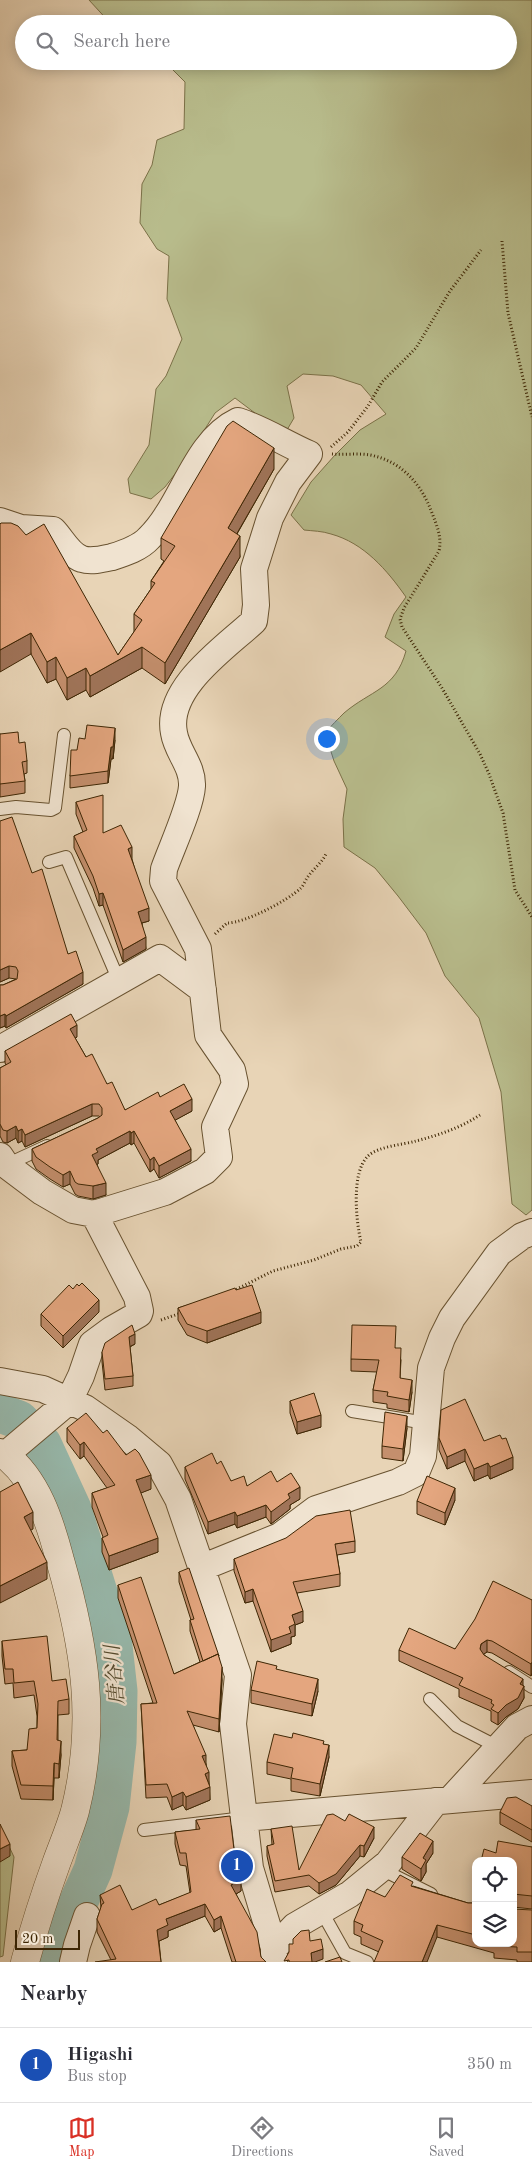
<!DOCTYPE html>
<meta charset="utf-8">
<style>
:root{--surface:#fff;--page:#f7f7f7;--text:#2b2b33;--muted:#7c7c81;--line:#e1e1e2;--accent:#d93025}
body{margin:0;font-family:"Old Standard TT","Noto Serif JP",serif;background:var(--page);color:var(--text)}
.controls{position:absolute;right:15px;bottom:15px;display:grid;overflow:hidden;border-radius:10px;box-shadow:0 2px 12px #0003}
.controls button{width:45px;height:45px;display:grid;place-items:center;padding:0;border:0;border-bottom:1px solid var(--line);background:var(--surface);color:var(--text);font:25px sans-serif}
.scale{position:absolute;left:15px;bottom:12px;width:65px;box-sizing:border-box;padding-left:5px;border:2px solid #3e2604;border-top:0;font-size:14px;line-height:18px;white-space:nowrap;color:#3e2604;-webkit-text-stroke:4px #f0e3d0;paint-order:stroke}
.you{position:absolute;left:326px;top:738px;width:18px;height:18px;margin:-12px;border:4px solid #fff;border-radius:50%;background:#1a73e8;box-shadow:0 0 0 8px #1a73e833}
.badge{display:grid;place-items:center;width:32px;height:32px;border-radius:50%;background:var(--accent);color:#fff;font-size:16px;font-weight:700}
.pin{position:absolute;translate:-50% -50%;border:2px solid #fff;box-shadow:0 1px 5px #0006}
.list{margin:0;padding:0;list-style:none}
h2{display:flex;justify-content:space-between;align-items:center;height:65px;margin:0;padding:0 20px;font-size:21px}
h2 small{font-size:16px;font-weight:400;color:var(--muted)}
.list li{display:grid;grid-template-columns:32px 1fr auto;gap:15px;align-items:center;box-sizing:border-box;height:75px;padding:0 20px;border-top:1px solid var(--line)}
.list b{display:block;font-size:19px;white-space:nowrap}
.list p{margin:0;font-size:16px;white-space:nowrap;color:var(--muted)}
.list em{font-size:16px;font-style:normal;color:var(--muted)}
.icon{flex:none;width:28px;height:28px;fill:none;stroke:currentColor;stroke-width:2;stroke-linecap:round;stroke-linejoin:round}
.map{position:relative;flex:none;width:532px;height:1962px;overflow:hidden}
.search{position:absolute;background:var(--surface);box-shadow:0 2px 12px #0003;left:15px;right:15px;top:15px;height:55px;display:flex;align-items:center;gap:12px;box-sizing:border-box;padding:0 18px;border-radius:28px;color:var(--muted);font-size:19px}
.sheet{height:140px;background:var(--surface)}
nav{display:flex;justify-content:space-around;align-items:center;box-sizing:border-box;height:70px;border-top:1px solid var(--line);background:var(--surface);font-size:14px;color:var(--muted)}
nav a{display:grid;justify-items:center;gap:2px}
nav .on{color:var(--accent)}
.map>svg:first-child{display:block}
</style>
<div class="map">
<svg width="532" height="1962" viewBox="0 0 532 1962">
<rect width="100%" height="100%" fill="#e8d4b6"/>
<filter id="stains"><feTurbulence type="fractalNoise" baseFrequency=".004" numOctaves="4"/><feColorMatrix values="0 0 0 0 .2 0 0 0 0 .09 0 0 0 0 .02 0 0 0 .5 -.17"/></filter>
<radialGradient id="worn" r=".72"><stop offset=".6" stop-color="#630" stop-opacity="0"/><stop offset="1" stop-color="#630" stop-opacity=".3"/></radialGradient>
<path fill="#b8bc8c" stroke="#7b7148" d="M89,0h443v1210l-6,5 -14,-11 -11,-112 -22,-74 -34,-42 -19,-43 -28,-37 -23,-28 -31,-21 -1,-28 4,-30 -13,-28 -9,-28c6,-7 13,-14 19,-20 27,-23 51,-23 62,-62l-21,-14 9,-23 12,-17c-19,-27 -42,-54 -75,-63 -9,-3 -18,-3 -27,-4l-13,-15 20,-33 24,-27 25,-25 26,-16 -25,-29 -28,-9 -30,-2 -16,12 7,32 -10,17 -49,-37 -20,15 -30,48 -20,26 -14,12 -21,-6 -2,-14 21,-34 7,-56 10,-13 16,-37 -15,-40 2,-43 -12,-7 -17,-26 2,-39 10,-19 5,-25 27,-11 1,-47 -21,-21h344v-37h-397z
M0,1827l14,30 -11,99 -3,1z"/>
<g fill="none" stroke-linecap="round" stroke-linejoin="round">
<path stroke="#97b8ab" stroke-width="39" d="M0,1413l19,7 23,24 30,65 40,128 6,54 -1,51 -7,65 -17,63 -34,75 -2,17"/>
<defs>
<path id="service" d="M0,809l16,-2 35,3 4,-2 9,-73
M49,862l17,-5 53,124
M6,1165l41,-19
M352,1411l74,12
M509,1672l23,15
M430,1699l27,27 41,21
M144,1830l100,-12
M381,1869l50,25
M322,1912l23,41 22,9"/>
<path id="minor" d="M0,521l21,7 32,2c9,9 16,25 29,29 9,3 21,0 30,-2 13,-4 28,-9 37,-19 34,-33 45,-96 89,-117 25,8 46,22 71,33l-21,28 -18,36 -16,51 2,36 -2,16c-29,27 -89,67 -80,112 3,19 19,33 18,53 -1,20 -21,63 -28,83l-1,12 35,68 10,86 24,35 3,14 -20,43 4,30 -14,14 -40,21 -71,22 -21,-4 -31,-18 -36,-27 -6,-9
M0,1049l160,-91 43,32
M0,1381l43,8 42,19 43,30 31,26 19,35 60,176 -5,49 17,144 24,80v14
M0,1452l5,3 64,-54 12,-25 11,-32 19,-14 28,-16 1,-3 -3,-14 -43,-83
M201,1568l79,-32 36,-27 82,-27 18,-9 7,-17 8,-88 11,-30 10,-20 47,-65 23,-17 10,-4
M450,1800l67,-73 15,-8
M244,1818l288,-25
M274,1948l21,-22 55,-32 38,-31 48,-62
M73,1962l4,-17 10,-29"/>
<path id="tertiary" d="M5,1455c32,25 45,67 55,105 25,87 37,162 15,251 -5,18 -13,36 -19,53 -12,33 -22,65 -31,98"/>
</defs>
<use href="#service" stroke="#685230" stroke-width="14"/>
<use href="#minor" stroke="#685230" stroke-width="28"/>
<use href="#tertiary" stroke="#685230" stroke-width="29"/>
<path stroke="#3e2604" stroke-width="3" stroke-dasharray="1 2.5" stroke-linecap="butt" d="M502,241l6,72 24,104
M331,447l17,-15 20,-26 14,-24 34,-34 34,-57 31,-41
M332,454c12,1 26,-1 38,1 32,6 52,30 62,58 5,13 10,24 7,38l-35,57 -4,11 2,8 40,61 38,66 9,20 14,39 12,77 17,27
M215,934l12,-11c18,0 60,-22 74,-35 2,-2 4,-7 6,-10 6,-9 14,-14 19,-24
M233,1291l40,-20 41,-11 27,-11 16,-3 4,-4c-5,-21 -10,-70 7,-86 11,-10 34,-11 48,-15 23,-6 44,-13 64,-26
M161,1320l20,-7"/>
<use href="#service" stroke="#f0e3d0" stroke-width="12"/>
<use href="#minor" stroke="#f0e3d0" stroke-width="26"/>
<use href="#tertiary" stroke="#f0e3d0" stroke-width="28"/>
</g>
<path fill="#c48f6d" stroke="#3e2604" d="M274,469l-37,65 3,23 -75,127 -23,-16 -52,29 -4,-7 -19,10 -11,-21 -9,4 -16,-29 -31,-130 118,131 16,-23v-18l17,-25v-8l13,-20 -3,-2v-21z
M0,734l19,9 8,18v12l-3,1 1,7v12l-25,4z
M115,740l-2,19h-2l-3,24 -38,5v-12l7,-26z
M76,802l27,31 29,26 17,62 -7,2 4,26 -23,13 -20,-57 -4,1 -6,-18 -19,-40v-12l9,-4 -7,-18z
M32,873l36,81 15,30 -77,44 -1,-2 -5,2v-43h3l13,-6 -7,-1 -9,4z
M77,1037l-2,1 11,19 21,27 18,26 35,-13 32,14 -17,9 16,41 -32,17 -5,-9 -4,3 -16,-29 -3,2 -1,-2 -32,17v4h-1l9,31 -13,4 -15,-3 -3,-2 -5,-10 -7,3 -13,-8 -14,-10 -4,-8v-12l66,-31 2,-1 -1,-1h-7l-67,31 -3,-6 -4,2 -2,-5 -9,5 -4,-1 -3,-6v-68l6,-3 -1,-2v-12z
M73,1289l26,23 -36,36 -22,-22v-12z
M236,1290l25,33 -54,20 -20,-8 -9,-15v-12z
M135,1344l-5,3 3,29v10l-28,4 -3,-28v-10z
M396,1348l5,12 -1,18 12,14 -3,20 -22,-4v-4l-14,-2v-12l4,-18 -26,-1v-12z
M290,1401l31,26 -24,7 -7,-21z
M67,1428l84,61 -11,4 18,59 -49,18 -7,-18v-14l1,-1 -11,-30v-14l15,-5 -23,-32 -4,3 -13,-17z
M407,1428l-4,33 -21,-3v-12z
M439,1438l45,3 29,28 -23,10 -2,-4 -14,6 -9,-20 -18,8 -8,-19z
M217,1464l14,17 16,5 30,-4 23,17 -10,6v4l-19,15 -5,-7 -29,11 -2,-4 -27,10 -23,-55v-12z
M455,1500l-10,25 -28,-11v-13z
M355,1541v11l-18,3 3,19v12l-43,7 6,29 -8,3v11l-4,1v7l-20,8 -18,-51 -8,2 -11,-32v-12z
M179,1572l40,86 3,22 -3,52 -26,-7 13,39 3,19 1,17 -24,10 -3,-5 -11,5 -5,-13 -21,1 -5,-94 12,-1 -35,-105v-13l56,89 26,-12 -10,-31v-11h1l-12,-38z
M532,1600v73l-1,3 -39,-23 -5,-1 -4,2 40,31 1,13 -6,11 -12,8 -8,8 -7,-4v-10l-32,-14v-8l-60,-28v-11l56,-1z
M2,1641l50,40 17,18v15l-11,1v25l3,15 -2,23h-5l-1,22 -32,-1 -9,-33v-15l15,-1 10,-22v-12l-3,-21 -20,3 -1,-15 -8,1 -3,-28z
M251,1690l67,1 -6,25 -61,-13z
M292,1738l32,6 5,13 -9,39 -29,-5v-12l-24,-5v-12z
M532,1806v36l-32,-18v-12z
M196,1820l39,38 6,33 -5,3 25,63 5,5h-34l-11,-34 -7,4 -9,-16 -37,15v6l-9,4 2,21 -50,-2 -14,-28v-13l4,-11 -1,-13 32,15 27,-5 31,-12 -4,-27 -6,-1 -5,-21v-12l21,-2z
M271,1829l28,41 75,-32 -10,19 -4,-1 -24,29 -17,9 -10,-8 -34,6 -8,-36v-10l5,-1z
M532,1847v62l-19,-2v-46l-17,-8z
M433,1853l-7,11v8l-5,9 -19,-12v-12z
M476,1878v22l-3,-1v-13z
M413,1886l55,17h8v40h37l19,-33v52h-15v-2l-23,-2v-5l-57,-16 -58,15 -18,-8v-7l-7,-3v-13l31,-24z"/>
<path fill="#a07459" stroke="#3e2604" d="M274,448v21l-46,80v-21z
M240,536v21l-75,127v-21z
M31,633v21l-31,18v-22z
M142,647v21l-52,29v-21z
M56,657v22l-9,4v-21z
M86,668v22l-19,10v-22z
M115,728v12l-2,19v-12z
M111,747v12l-3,24v-12z
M132,847v12l-4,2v-12z
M103,893v12l-4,1v-12z
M149,908v13l-11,3v-12z
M146,937v12l-23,13v-12z
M9,966v12l-9,4v-12z
M83,972v12l-77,44v-12z
M5,1014v12l-5,2v-12z
M77,1025v12l-7,4v-12z
M192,1099v12l-22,12v-12z
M92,1104v12l-67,31v-12z
M16,1126v12l-9,5v-12z
M22,1129v12l-4,2v-12z
M130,1131v12l-32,17v4l-6,3v-12l4,-6z
M134,1131v12l-3,2v-12z
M191,1149v12l-32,17v-12z
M154,1157v12l-4,3v-12z
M70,1171v13l-7,3v-12z
M106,1183v12l-13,4v-13z
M99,1300v12l-36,36v-12z
M261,1312v11l-54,20v-12z
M135,1334v10l-6,3v-10z
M412,1380v12l-3,20v-12z
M321,1415v12l-24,7v-12z
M407,1416v12l-4,33v-12z
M84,1442v14l-4,3v-14z
M465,1449v12l-18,8v-12z
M513,1457v12l-23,10v-12z
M488,1463v12l-14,6v-12z
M151,1475v14l-15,6v-15z
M300,1487v12l-10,6v4l-19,15v-12l17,-18z
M455,1488v12l-10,25v-12z
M266,1505v12l-29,11v-12z
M33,1512v17l-9,5v-17z
M235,1512v12l-27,10v-12z
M158,1538v14l-49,18v-14z
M47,1562v17l-47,24v-17z
M253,1589v12l-8,2v-11z
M303,1611v11l-8,3v11l-4,1v7l-20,8v-12l18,-13 3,-12z
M487,1640v12l-6,4 -1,-7 1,-5z
M532,1662v11l-1,3v-12z
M222,1667v13l-3,52v-13z
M318,1679v12l-6,25v-12z
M523,1679v9l1,-2v12l-6,11 -12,8 -8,8v-12l22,-29z
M61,1741v14l-2,23v-14z
M329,1745v12l-9,39v-12z
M206,1755v13l-4,-12z
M54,1763v15l-1,22v-14z
M209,1772v13l-4,-11z
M210,1787v13l-24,10v-13z
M183,1792v13l-11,5v-13z
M374,1827v11l-10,19v-11z
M433,1841v12l-7,11v8l-5,9v-12l2,-11z
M10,1844v12l-10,6v-13z
M360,1845v11l-24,29 -17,9v-11z
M241,1879v12l-10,6v-12z
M205,1904v12l-37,15v6l-11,5v-12l9,-11z
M221,1916v12l-7,4v-12z
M437,1925v12l-10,25h-5z
M323,1949v10l-8,3h-4v-9z"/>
<path fill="#e4a67f" stroke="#3e2604" d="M233,421l41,27 -46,80 12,8 -75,127 -23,-16 -52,29 -4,-8 -19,10 -11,-21 -9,5 -16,-29 -31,17v-126l1,-1h10l7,3 8,9 18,-11 74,131 24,-35 -8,-6 21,-31 -4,-2 24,-35 -14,-8 66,-112z
M87,725l28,3 -2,19h-2l-3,24 -38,5 1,-26h6l2,-12 6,1z
M18,732l1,11 6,-1 2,19 -5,1 3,19 -25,3v-50z
M103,795v38l18,-8 11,22 -4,2 21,59 -11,4 8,25 -23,13 -20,-57 -4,1 -6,-18 -19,-40 13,-6 -11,-28z
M12,817l20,56 10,-4 26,85 8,-3 7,21 -77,44 -1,-2 -5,2v-31h3l14,-6 1,-8 -2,-4 -7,-1 -9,4v-149z
M71,1014l6,11 -7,4 16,28 6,-3 15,30 5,-2 13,28 33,-18 2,5 24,-13 8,15 -22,12 21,38 -32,17 -5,-9 -4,3 -16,-29 -3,2 -1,-2 -34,18 2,3 -6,3 14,28 -13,3 -15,-2 -3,-2 -5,-11 -7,4 -13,-8 -14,-10 -4,-8 66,-31 4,-3v-7l-3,-4h-7l-67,31 -3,-6 -4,2 -2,-5 -9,5 -4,-1 -3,-6v-56l11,-6 -6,-11z
M82,1283l17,17 -36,36 -22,-22 28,-29 4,4 4,-5 2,2z
M252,1285l9,27 -54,19 -20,-7 -9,-16 57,-20 1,2z
M132,1325l3,9 -6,3 4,39 -28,3 -3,-27 3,-9z
M352,1325l44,1 -1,22h6l-1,30 12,2 -3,20 -22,-4 1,-4 -15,-2 6,-30 -28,-1z
M314,1393l7,22 -24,7 -7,-21z
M465,1399l19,42 16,-6 2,4 4,-1 7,19 -23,10 -2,-4 -14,6 -9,-20 -18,8 -8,-19 2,-28z
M385,1412l22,4 -4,33 -21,-3z
M86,1413l17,20 4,-3 19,25 9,-6 4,4 12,22 -15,5 22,58 -49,18 -7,-18 6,-3 -16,-42 23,-8 -31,-43 -4,3 -13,-17z
M212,1453l5,11 4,-3 10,20 13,-5 3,10 24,-15 6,11 14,-9 9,14 -12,7 2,4 -19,14 -5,-7 -29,11 -2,-4 -27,10 -23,-55z
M427,1476l28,12 -10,25 -28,-12z
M18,1482l15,30 -9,5 23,45 -47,24v-94z
M350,1510l5,31 -20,3 5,30 -47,8 10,29 -11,4 3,9 -6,3 2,6 -20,7 -18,-51 -8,3 -11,-33 52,-21 30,-22z
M189,1568l30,88 -1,-2 -15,7 -13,-41 4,-1 -15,-47z
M141,1577l33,97 44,-20 4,13 -3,52 -32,-8 19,44 -4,1 7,16 -4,2 5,13 -24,10 -3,-5 -11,5 -5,-13 -21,1 -5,-81 16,-1 -39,-118z
M493,1581l39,19v62l-1,2 -39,-23 -5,-1 -6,4 -1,5 4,6 39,24 -3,5 4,2 -6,12 -12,7 -8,8 -7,-4 3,-4 -3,-2 1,-3 -33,-15 4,-7 -64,-28 10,-22 46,21 20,-30z
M47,1636l5,45 14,-2 3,20 -11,2 -1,39 4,1 -2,23 -5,-1 -1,23 -32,-1 -9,-34 15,-1 2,-21 8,-1 1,-24 -4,-23 -20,2 -1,-14h-8l-3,-28z
M257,1661l20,5 -1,3 42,10 -6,25 -61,-14z
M293,1733l31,8 -1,3 6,1 -9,39 -29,-6 2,-10 -26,-6 7,-28 18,4z
M516,1797l16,9v24l-32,-18 7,-14z
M333,1814l12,7 4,-7 25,13 -10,19 -4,-1 -24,29 -17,9 -10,-8 -34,6 -8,-35 7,-2 -3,-15 21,-3 7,44 28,-55z
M230,1816l5,42 6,21 -10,6 26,47 4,25 5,5h-30l-15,-46 -7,4 -9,-16 -39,15 2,6 -11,5 4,32h-66l21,-3 -19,-40 5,-15 2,-1 -4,-8 20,-10 12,25 24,-11 3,6 32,-13 -5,-39h-6l-5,-21 25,-3 -4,-9z
M0,1824l10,20 -10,5z
M420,1833l13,8 -10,17 3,2 -5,9 -19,-12z
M498,1841l34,6v49l-19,-2v-33h-32l3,-12 12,4z
M400,1875l13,7 -2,4 57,17h8v32l-39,-10 -15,37h-48l9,-21 -22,-10 2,-6 -9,-4 13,-32 18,8z
M476,1878v9l-3,-1z
M513,1909l19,1v42h-15v-5l-23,-1 1,-3h18z
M309,1930l1,11 11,-2 2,10 -12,4 1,9h-23v-2l-5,1 5,-9v-8h4v-5l8,-8z
M340,1957l2,5h-17z"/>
<g text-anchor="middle" stroke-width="4.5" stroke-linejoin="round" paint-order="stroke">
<g font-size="20" font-style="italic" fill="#544a2e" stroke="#f0e3d0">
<text transform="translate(114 1675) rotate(-95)" y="7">唐谷川</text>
</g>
</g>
<rect width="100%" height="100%" filter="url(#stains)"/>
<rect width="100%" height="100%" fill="url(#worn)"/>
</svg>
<div class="controls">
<button><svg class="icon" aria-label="locate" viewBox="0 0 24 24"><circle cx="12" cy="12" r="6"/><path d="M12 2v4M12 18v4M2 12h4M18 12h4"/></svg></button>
<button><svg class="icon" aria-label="layers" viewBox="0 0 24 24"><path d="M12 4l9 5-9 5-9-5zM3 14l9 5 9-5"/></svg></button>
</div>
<div class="scale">20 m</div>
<div class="you"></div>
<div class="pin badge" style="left:237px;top:1866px;background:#1a4fb4">1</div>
<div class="search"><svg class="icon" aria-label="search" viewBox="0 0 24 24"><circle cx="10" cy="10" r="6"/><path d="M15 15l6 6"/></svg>Search here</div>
</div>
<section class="sheet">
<h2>Nearby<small></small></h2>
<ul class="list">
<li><span class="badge" style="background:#1a4fb4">1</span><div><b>Higashi</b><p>Bus stop</p></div><em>350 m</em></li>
</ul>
</section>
<nav>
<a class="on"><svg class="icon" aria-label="map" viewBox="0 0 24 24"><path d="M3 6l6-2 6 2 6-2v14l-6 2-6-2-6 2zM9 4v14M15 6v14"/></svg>Map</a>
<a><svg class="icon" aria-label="directions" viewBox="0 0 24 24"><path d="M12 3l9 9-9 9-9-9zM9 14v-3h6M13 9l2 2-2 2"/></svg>Directions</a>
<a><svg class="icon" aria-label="saved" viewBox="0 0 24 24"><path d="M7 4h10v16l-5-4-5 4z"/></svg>Saved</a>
</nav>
